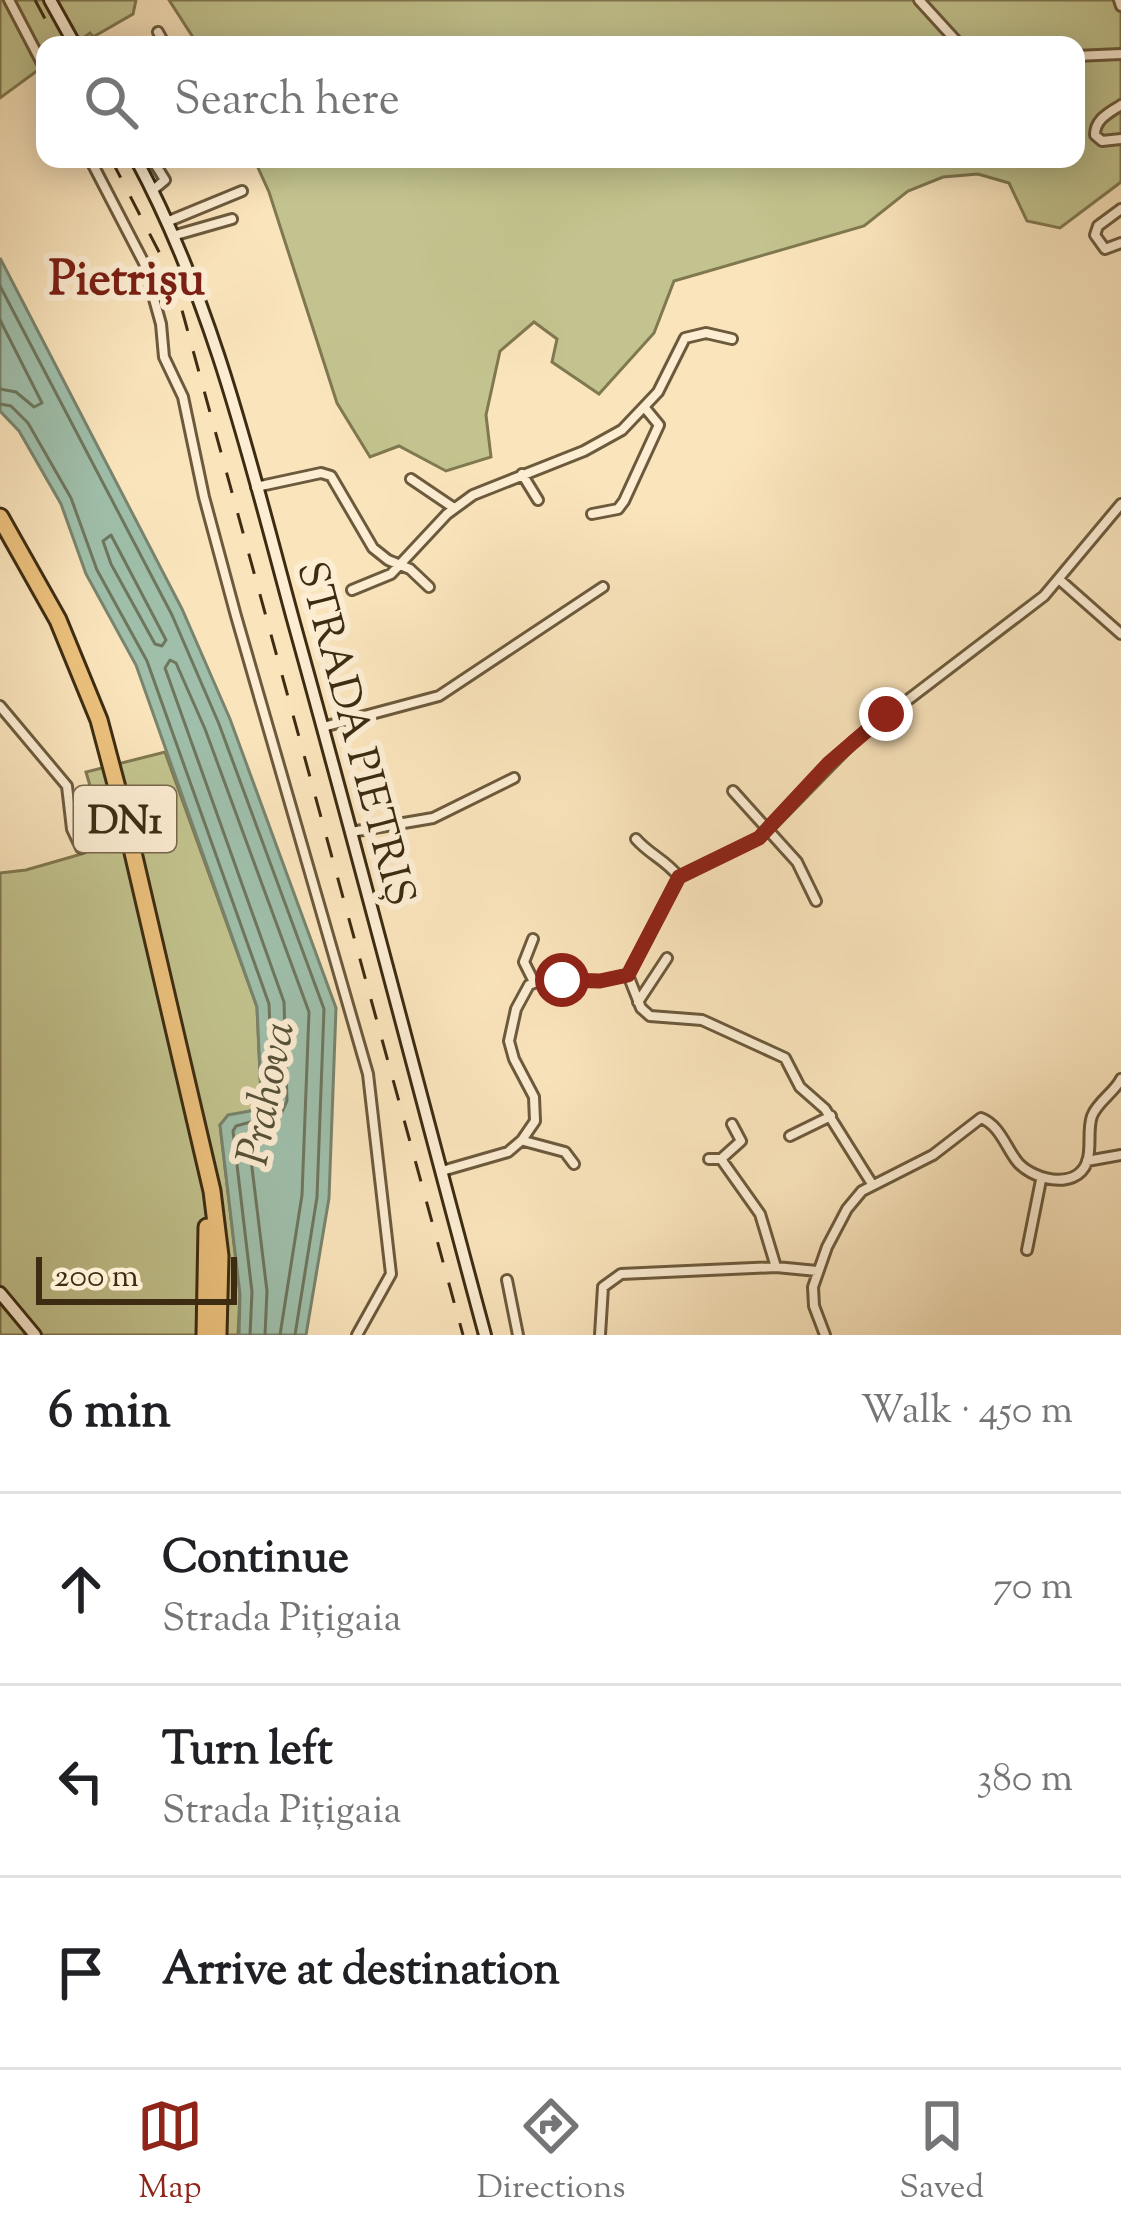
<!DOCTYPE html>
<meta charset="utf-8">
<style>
:root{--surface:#fff;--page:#f6f6f6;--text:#202124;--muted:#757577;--line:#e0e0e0;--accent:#8f2418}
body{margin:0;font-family:"Sorts Mill Goudy",serif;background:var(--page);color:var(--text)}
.scale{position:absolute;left:36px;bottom:30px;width:201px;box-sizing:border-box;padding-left:12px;border:6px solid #3d2c12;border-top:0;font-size:33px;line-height:42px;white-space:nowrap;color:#3d2c12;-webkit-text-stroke:9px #fcedd3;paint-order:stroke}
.stop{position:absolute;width:36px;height:36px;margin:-27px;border:9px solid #8f2418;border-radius:50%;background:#fff}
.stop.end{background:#8f2418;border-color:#fff;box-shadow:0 3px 12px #0008}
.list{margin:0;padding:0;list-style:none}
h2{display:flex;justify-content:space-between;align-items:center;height:156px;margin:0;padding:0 48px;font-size:51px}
h2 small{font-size:39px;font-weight:400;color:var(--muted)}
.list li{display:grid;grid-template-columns:78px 1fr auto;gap:36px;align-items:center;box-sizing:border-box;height:192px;padding:0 48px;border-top:3px solid var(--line)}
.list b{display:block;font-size:45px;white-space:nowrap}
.list p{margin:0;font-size:39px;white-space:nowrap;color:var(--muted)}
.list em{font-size:39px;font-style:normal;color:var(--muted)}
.icon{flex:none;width:66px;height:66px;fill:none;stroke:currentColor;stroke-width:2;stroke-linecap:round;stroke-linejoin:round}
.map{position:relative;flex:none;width:1121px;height:1335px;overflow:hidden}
.search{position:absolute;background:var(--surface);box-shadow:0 6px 30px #0003;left:36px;right:36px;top:36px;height:132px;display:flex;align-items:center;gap:30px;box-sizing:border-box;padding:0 42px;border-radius:24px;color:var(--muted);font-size:45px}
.sheet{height:732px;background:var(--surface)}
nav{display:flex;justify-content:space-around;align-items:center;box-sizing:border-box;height:168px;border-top:3px solid var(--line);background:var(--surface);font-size:33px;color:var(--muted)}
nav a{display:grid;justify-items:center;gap:6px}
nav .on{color:var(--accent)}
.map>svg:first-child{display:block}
</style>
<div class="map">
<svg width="1121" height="1335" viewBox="0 0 1121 1335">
<rect width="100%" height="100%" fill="#fae4bc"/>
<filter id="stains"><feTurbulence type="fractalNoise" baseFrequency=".00167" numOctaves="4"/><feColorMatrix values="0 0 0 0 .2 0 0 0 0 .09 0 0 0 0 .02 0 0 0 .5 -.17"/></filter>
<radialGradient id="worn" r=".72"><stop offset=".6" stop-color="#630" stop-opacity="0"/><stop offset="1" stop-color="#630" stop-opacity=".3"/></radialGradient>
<path fill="#c2c38e" stroke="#807850" stroke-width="3" d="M0,0h136l-3,14 -40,23 -3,-4 -17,12h-28v20l-45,33z
M169,0h952v182l-61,46 -33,-7 -18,-38 -31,-9 -35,3 -35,14 -44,35 -190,55 -20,52 -55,61 -47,-32 5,-23 -23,-17 -34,29 -14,64 5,42 -45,14 -47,-25 -29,11 -33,-54 -68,-211 -15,-33h822v-114h-878z
M165,752l92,255 4,88 -11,16 -22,5 -8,9 20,169 -2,41h-238v-462l26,-3 59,-17 -5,-15 22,-11 -16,-55z"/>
<path fill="#9fbfab" stroke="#78846e" stroke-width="3" d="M0,258l182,351 48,110 106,289 -7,190 -23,137h-67l1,-41 -20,-169 8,-10 23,-4 10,-16 -4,-88 -121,-342 -50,-91 -25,-70 -42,-73 -19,-20z"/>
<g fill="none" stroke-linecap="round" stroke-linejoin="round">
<path stroke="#6e765e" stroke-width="3" d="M0,286l172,329 47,109 105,285 -7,188 -22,138
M0,320l42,83 -8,4 -18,-15 -16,-3
M0,404l11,2 17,17 43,75 26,72 50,91 122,343 4,92 -6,15 -9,9 -22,6 -3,5 19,161 -2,43
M111,535l55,105 -4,6 -7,-2 -44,-80 -8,-23z
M265,1335l2,-44 -18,-148 28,-20 10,-22 -3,-99 -119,-334 5,-8 6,3 29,66 104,283 -7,183 -22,140"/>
<defs>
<path id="street" d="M9,0l36,69
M919,0l41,45
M1119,0l2,6
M158,32l7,13
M1076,56l45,-2
M1121,105c-12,8 -26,14 -26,30l7,6 19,-2
M90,159l54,104 17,61 3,33 19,40 21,100 32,119 132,458 23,200 -34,61
M152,159l13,21 -12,10
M1121,209l-23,17 -3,9 10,14 16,-6
M169,221l73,-30
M176,235l56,-16
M522,474l16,26
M411,479l43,29
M256,487l65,-14 10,3 42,72 15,12 22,9 19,18
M592,514l26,-5 6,-8 35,-76 -14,-17
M1061,581l60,53
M352,590l39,-16 56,-60 26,-19 111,-44 38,-21 36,-38 27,-54 21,-5 26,6
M0,706l67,80 5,43 9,19
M323,727l116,-31 164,-109
M733,791l64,71 19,39
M351,832l82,-14 81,-40
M636,839c14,16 30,21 43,38
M533,939l-9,23 10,20
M628,975l13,33 9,8 52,4 83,38 15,29 25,22 47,75
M638,1002l29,-44
M790,1136l41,-20
M524,1141l41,11 9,12
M709,1159h12l20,-18 -9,-17
M721,1159l39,55 16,53
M1087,1161l34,-6
M442,1171l66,-19 14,-12 13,-19 -1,-24 -20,-38 -5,-18 7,-32 13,-24 12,-5 59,1 28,-6 51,-98 80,-39 95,-97 190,-145 77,-92
M1027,1250l14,-70
M507,1280l11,55
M600,1335l3,-48 18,-13 155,-7 41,4
M825,1335l-11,-29 -1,-19 14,-40 20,-38 15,-18 71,-36 48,-37c18,7 24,27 35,42 13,19 60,32 71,2 5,-14 0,-32 5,-46 6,-15 22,-23 29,-37"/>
<path id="secondary" d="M50,0l25,45
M136,159c78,145 115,306 158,464 66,237 127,475 191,712
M0,1293l35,42"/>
<path id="highway" d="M0,517l58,103 41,100 25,94 88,377 8,65 -2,79
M205,1335l2,-108"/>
</defs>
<use href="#street" stroke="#6c5a3c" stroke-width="14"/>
<use href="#secondary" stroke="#3d2c12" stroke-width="16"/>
<use href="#highway" stroke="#3d2c12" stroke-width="21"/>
<use href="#street" stroke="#fcedd3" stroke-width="8"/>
<use href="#secondary" stroke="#fcedd3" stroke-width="10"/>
<use href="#highway" stroke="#edc27e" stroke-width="15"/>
<path stroke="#3d2c12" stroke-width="3" stroke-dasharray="21 21" stroke-linecap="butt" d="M35,0l24,45
M111,159l63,122 289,1054"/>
</g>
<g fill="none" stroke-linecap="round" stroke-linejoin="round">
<path stroke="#8f2418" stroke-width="15" d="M562,980l38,1 28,-6 51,-98 80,-39 69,-74 58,-50"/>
</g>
<g text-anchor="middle" stroke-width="12" stroke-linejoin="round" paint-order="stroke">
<rect fill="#fcedd3" stroke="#76664c" stroke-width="3" x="74" y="786" width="102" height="66" rx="9"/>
<g font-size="39" font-weight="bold" fill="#3d2c12">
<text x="125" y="833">DN1</text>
</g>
<g font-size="42" fill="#3d2c12" stroke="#fcedd3">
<text transform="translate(358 733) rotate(75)" y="15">STRADA PIETRIȘ</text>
</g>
<g font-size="45" font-style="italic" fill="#565138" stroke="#fcedd3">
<text transform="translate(264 1093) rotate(-79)" y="16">Prahova</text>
</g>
<g font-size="48" font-weight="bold" fill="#7a1f14" stroke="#fcedd3">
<text x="127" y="294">Pietrișu</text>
</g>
</g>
<rect width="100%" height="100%" filter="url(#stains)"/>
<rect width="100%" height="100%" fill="url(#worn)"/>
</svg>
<div class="scale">200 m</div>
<div class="stop" style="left:562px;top:980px"></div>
<div class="stop end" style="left:886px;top:714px"></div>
<div class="search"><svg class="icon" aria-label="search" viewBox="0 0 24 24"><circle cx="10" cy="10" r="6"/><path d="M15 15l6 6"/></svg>Search here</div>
</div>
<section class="sheet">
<h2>6 min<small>Walk · 450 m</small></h2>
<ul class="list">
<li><svg class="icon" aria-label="ahead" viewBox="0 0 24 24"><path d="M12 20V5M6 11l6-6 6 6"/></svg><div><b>Continue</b><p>Strada Pițigaia</p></div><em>70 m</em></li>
<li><svg class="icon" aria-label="left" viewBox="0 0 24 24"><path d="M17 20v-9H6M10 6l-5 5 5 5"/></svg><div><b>Turn left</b><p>Strada Pițigaia</p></div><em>380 m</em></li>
<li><svg class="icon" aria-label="arrive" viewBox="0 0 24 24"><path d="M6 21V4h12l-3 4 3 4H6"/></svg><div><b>Arrive at destination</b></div></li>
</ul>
</section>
<nav>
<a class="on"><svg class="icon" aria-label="map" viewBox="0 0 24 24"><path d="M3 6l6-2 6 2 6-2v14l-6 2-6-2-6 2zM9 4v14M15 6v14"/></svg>Map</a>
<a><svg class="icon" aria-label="directions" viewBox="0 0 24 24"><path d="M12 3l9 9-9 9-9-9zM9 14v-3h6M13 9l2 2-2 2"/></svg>Directions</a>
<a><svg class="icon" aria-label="saved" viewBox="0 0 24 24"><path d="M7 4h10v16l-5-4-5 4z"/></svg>Saved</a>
</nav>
